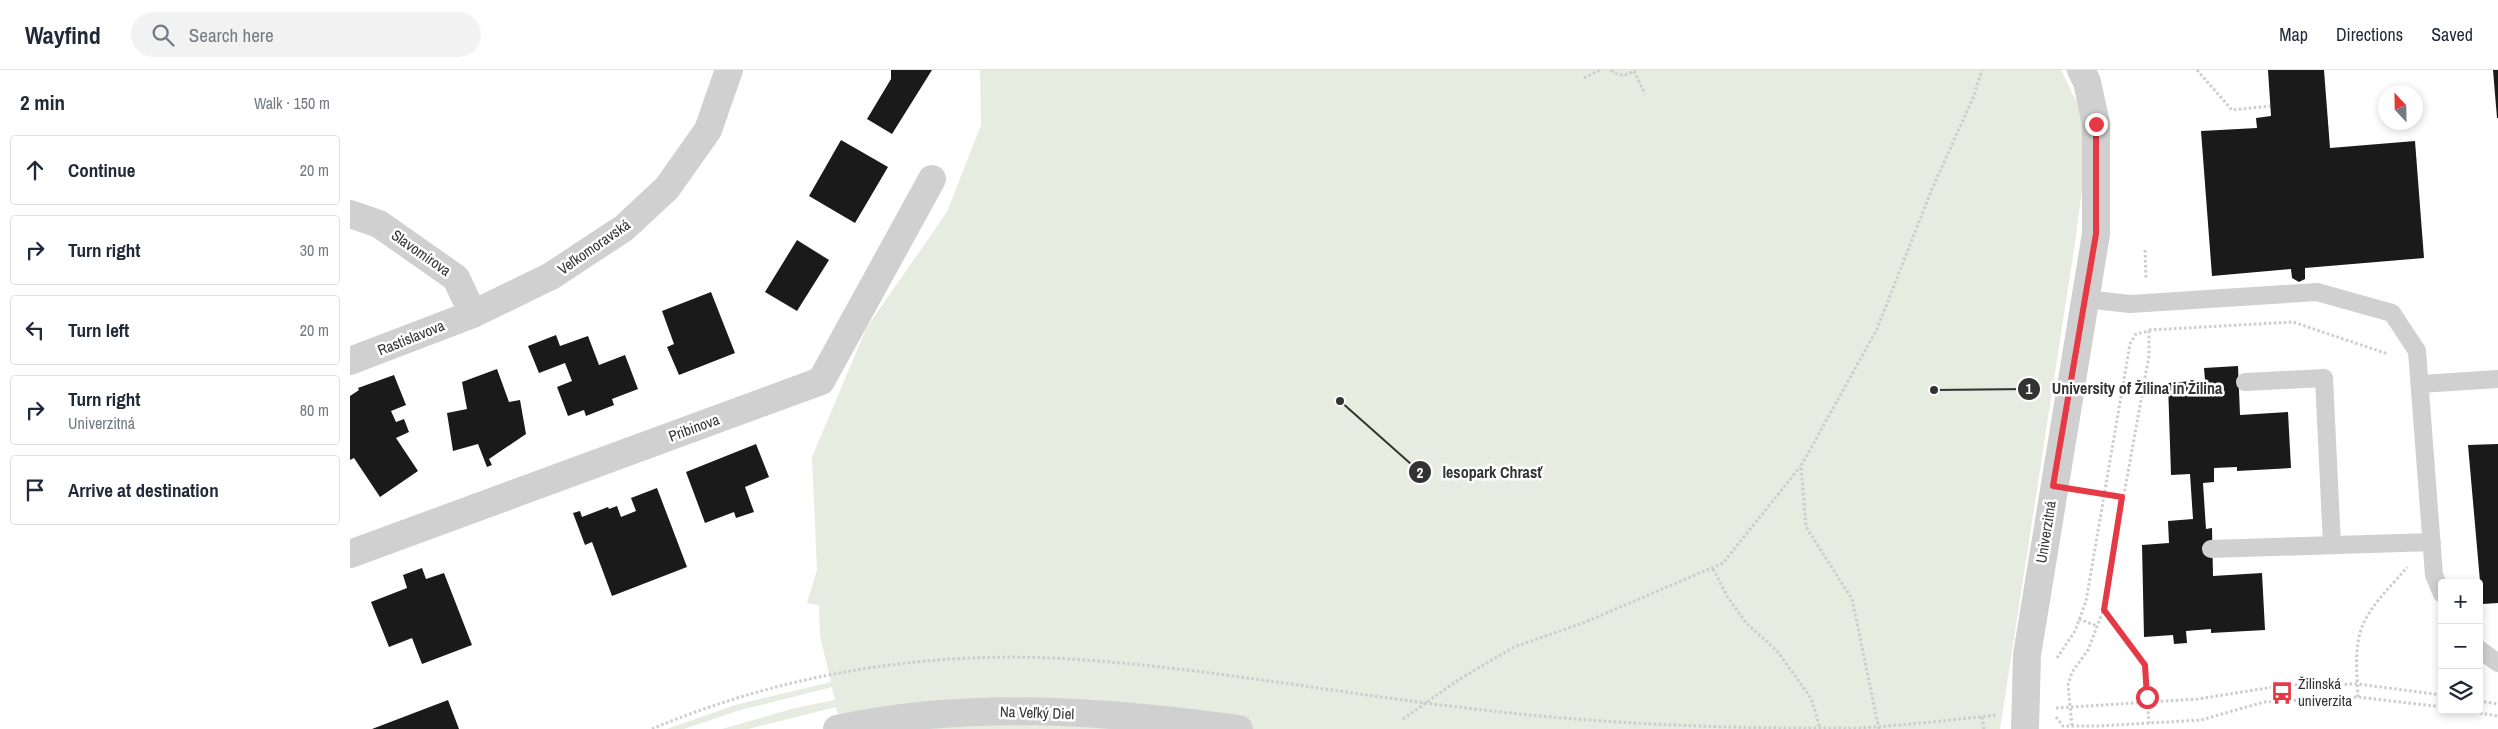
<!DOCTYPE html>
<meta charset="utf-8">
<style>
:root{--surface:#fff;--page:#f2f2f3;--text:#1f2937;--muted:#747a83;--line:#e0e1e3}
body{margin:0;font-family:"Archivo Narrow",sans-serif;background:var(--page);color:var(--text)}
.controls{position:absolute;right:15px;bottom:15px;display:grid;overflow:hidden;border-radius:5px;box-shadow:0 2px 8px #0003}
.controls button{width:45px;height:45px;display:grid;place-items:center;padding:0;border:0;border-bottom:1px solid var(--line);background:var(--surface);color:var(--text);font:25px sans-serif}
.compass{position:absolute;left:2028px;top:15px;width:45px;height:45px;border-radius:50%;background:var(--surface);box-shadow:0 2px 8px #0003;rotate:338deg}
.stop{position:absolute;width:15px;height:15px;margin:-11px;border:4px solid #e63946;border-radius:50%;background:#fff}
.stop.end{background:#e63946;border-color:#fff;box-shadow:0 1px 5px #0008}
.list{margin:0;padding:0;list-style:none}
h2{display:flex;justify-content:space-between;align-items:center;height:65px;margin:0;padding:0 20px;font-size:21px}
h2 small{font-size:16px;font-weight:400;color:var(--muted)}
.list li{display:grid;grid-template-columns:32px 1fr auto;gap:15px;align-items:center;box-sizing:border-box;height:70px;margin:0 10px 10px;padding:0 10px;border:1px solid var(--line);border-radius:5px}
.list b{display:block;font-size:19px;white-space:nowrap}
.list p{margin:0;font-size:16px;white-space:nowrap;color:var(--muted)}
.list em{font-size:16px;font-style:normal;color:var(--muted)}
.icon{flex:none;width:28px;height:28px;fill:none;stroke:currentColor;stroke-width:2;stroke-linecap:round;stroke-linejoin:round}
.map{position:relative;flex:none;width:2148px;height:659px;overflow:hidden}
header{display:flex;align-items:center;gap:30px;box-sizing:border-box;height:70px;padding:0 25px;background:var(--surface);border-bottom:1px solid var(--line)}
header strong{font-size:24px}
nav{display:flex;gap:28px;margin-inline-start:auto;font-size:18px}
.search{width:350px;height:45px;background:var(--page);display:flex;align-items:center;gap:12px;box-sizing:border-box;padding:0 18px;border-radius:28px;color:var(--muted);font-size:19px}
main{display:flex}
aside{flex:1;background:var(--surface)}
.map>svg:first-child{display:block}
</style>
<header>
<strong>Wayfind</strong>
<div class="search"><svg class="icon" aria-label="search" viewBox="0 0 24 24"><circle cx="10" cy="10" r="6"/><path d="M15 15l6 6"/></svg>Search here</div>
<nav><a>Map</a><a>Directions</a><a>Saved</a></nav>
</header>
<main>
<aside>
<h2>2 min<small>Walk · 150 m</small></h2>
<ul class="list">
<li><svg class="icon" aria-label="ahead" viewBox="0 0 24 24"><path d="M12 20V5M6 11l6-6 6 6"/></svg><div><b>Continue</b></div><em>20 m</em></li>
<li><svg class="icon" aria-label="right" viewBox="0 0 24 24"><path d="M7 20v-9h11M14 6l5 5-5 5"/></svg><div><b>Turn right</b></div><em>30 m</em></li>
<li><svg class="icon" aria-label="left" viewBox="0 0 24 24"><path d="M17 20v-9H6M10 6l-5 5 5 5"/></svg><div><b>Turn left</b></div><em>20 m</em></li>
<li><svg class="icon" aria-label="right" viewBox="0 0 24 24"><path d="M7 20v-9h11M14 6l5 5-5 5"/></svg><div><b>Turn right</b><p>Univerzitná</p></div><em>80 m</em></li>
<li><svg class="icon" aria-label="arrive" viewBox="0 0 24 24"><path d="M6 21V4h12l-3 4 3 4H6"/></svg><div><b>Arrive at destination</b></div></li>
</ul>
</aside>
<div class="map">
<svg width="2148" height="659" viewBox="0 0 2148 659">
<rect width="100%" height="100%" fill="#fff"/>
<path fill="#e6ecdf" d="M630,0h1081l29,60 -15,113 -75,486h-1159l-5,-22 -88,22h-26l73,-21 40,-8 -3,-13 -95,24 -53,18h-17l68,-24 96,-23 -11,-46 -1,-31 -12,-2 10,-33 -5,-113 55,-130 80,-115 34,-87z"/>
<path fill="#1a1a1a" d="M541,0h41l-40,64 -25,-15 24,-40z
M1918,0h56l6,78 85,-7 9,117 -119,10v11l-6,3 -7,-4 -1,-9 -79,7 -11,-145 56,-3 -1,-10 15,-2z
M2143,0h5v48h-1z
M491,70l47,27 -33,56 -46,-27z
M447,170l32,20 -32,51 -32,-19z
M361,222l24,61 -56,22 -12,-28 7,-3 -12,-33z
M206,265l4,11 28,-10 11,29 26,-10 13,34 -26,10 2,6 -28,11 -2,-6 -16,6 -11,-29 15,-6 -7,-18 -26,10 -11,-27z
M1888,296l2,49 48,-3 3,56 -54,3v-4l-23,1v14l-11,1 3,46 6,-1 1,48 49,-3 3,57 -54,3v-4l-25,2 1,12 -13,1 -1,-9 -29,2 -2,-92 27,-2 -1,-22 25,-2 -3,-45 -19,1 -3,-92 37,-3 -1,-12z
M147,299l12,33 11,-2 6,34 -37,25 3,6 -5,2 -9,-23 -25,7 -6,-38 20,-4 -5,-27z
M44,305l12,30 -15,6 5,11 8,-3 5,13 -13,6 22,33 -38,26 -26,-39 -4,2v-64l9,-6 -1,-2z
M406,374l13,33 -24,10 9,25 -18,6 -2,-6 -29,11 -19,-51z
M2148,374v159l-16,1 -14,-159z
M307,418l30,79 -75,29 -20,-54 -7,3 -12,-32 7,-2 2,6 26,-10 1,2 8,-3 4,11 15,-6 -5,-13z
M72,498l4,11 18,-6 28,72 -50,19 -10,-26 -23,9 -18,-45 36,-14 -4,-13z
M98,630l11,29h-87z"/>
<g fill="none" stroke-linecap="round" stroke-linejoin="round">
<path stroke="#cdcdcd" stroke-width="3" stroke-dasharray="2.5 2.5" stroke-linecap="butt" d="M1261,0c8,7 16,6 24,0
M1847,0l35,40 38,-4
M1284,1l11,23
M1234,8l16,-8
M1795,180l1,29
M1799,260l144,-8 95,32
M1733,421l39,6
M1363,499l14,27 19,27 31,28 34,47 9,30
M1753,541l42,54 4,58
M1729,549l18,7
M1707,588l18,-27 11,-30 44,-257 6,-10 13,-3v25l-46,255 -15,39 -16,22 -4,13 4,41
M2008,627c-1,-22 -4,-49 4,-70 9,-23 30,-41 45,-60
M2129,631l19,3
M1706,638l142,-9 88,-14 72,-1 84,11
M2110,640l38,6
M1632,647l2,12
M1706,647l7,9h36l102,-6 63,-18 94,-5 84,10
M1053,649l55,-39 56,-33 69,-24 140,-60 77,-96
M302,659c125,-53 265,-77 400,-71 139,7 276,34 414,50 129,16 259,21 388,20 48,-2 96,-8 143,-13
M1529,659l-27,-130 -46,-72 -5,-61 76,-137 55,-140 41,-91 9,-28"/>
<path stroke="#d0d0d0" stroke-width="18" d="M1735,229l45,5 187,-12 75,21 25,38 17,224 8,19
M1895,312l79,-4 8,167
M2071,314l77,-5
M1861,479l221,-7
M2129,579l19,14"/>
<path stroke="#d0d0d0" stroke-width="28" d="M0,144l29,10 77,54 17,36
M0,291l123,-47 78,-38 73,-48 43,-40 41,-58 21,-60
M0,484l471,-173 111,-202
M487,659c131,-29 270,-18 402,0
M1675,659l2,-74 69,-421v-110l-9,-42 -6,-12"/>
</g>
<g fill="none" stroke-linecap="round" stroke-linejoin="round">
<path stroke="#e63946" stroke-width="6" d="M1746,54v110l-43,252 69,11 -18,113 41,55 2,32"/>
</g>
<defs>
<symbol id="bus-bare" viewBox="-9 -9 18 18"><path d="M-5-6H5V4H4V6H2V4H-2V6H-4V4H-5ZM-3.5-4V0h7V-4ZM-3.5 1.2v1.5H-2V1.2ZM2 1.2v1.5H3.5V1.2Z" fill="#e63946" stroke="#fff" stroke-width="2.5" paint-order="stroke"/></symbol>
</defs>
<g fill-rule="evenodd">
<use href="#bus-bare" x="1916" y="607" width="32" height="32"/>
</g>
<g text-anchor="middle" stroke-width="5" stroke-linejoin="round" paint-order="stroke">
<g font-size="15" fill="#333" stroke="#fff">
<text transform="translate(244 177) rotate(-35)" y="5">Veľkomoravská</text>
<text transform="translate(71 183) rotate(35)" y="5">Slavomírova</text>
<text transform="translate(61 268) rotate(-22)" y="5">Rastislavova</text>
<text transform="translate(344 358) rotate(-20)" y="5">Pribinova</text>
<text transform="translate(1696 462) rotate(-81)" y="5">Univerzitná</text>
<text transform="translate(687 643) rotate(2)" y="5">Na Veľký Diel</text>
</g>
<g font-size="15" fill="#333" stroke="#fff" text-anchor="start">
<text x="1948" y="619">Žilinská<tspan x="1948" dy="17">univerzita</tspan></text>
</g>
</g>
<path fill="none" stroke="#333" stroke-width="2" d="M1584 320L1679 319M990 331L1070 402"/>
<g fill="#333" stroke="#fff" stroke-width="2">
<circle cx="1584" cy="320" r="5"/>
<circle cx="990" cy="331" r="5"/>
<circle cx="1679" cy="319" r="12"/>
<circle cx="1070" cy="402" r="12"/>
</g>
<g font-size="15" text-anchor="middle" font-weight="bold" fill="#fff">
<text x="1679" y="324">1</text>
<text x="1070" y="408">2</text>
</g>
<g font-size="16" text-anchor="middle" font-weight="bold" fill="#333" stroke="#fff" stroke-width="5" stroke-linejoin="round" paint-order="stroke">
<text x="1787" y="324">University of Žilina in Žilina</text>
<text x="1142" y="408">lesopark Chrasť</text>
</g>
</svg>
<div class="controls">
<button>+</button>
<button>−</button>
<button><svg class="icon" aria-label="layers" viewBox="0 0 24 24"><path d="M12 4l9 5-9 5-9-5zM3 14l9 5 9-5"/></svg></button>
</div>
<svg class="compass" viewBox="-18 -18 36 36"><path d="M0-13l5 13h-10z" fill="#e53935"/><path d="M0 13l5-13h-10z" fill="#747a83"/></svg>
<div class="stop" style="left:1797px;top:627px"></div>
<div class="stop end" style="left:1746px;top:54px"></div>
</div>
</main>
